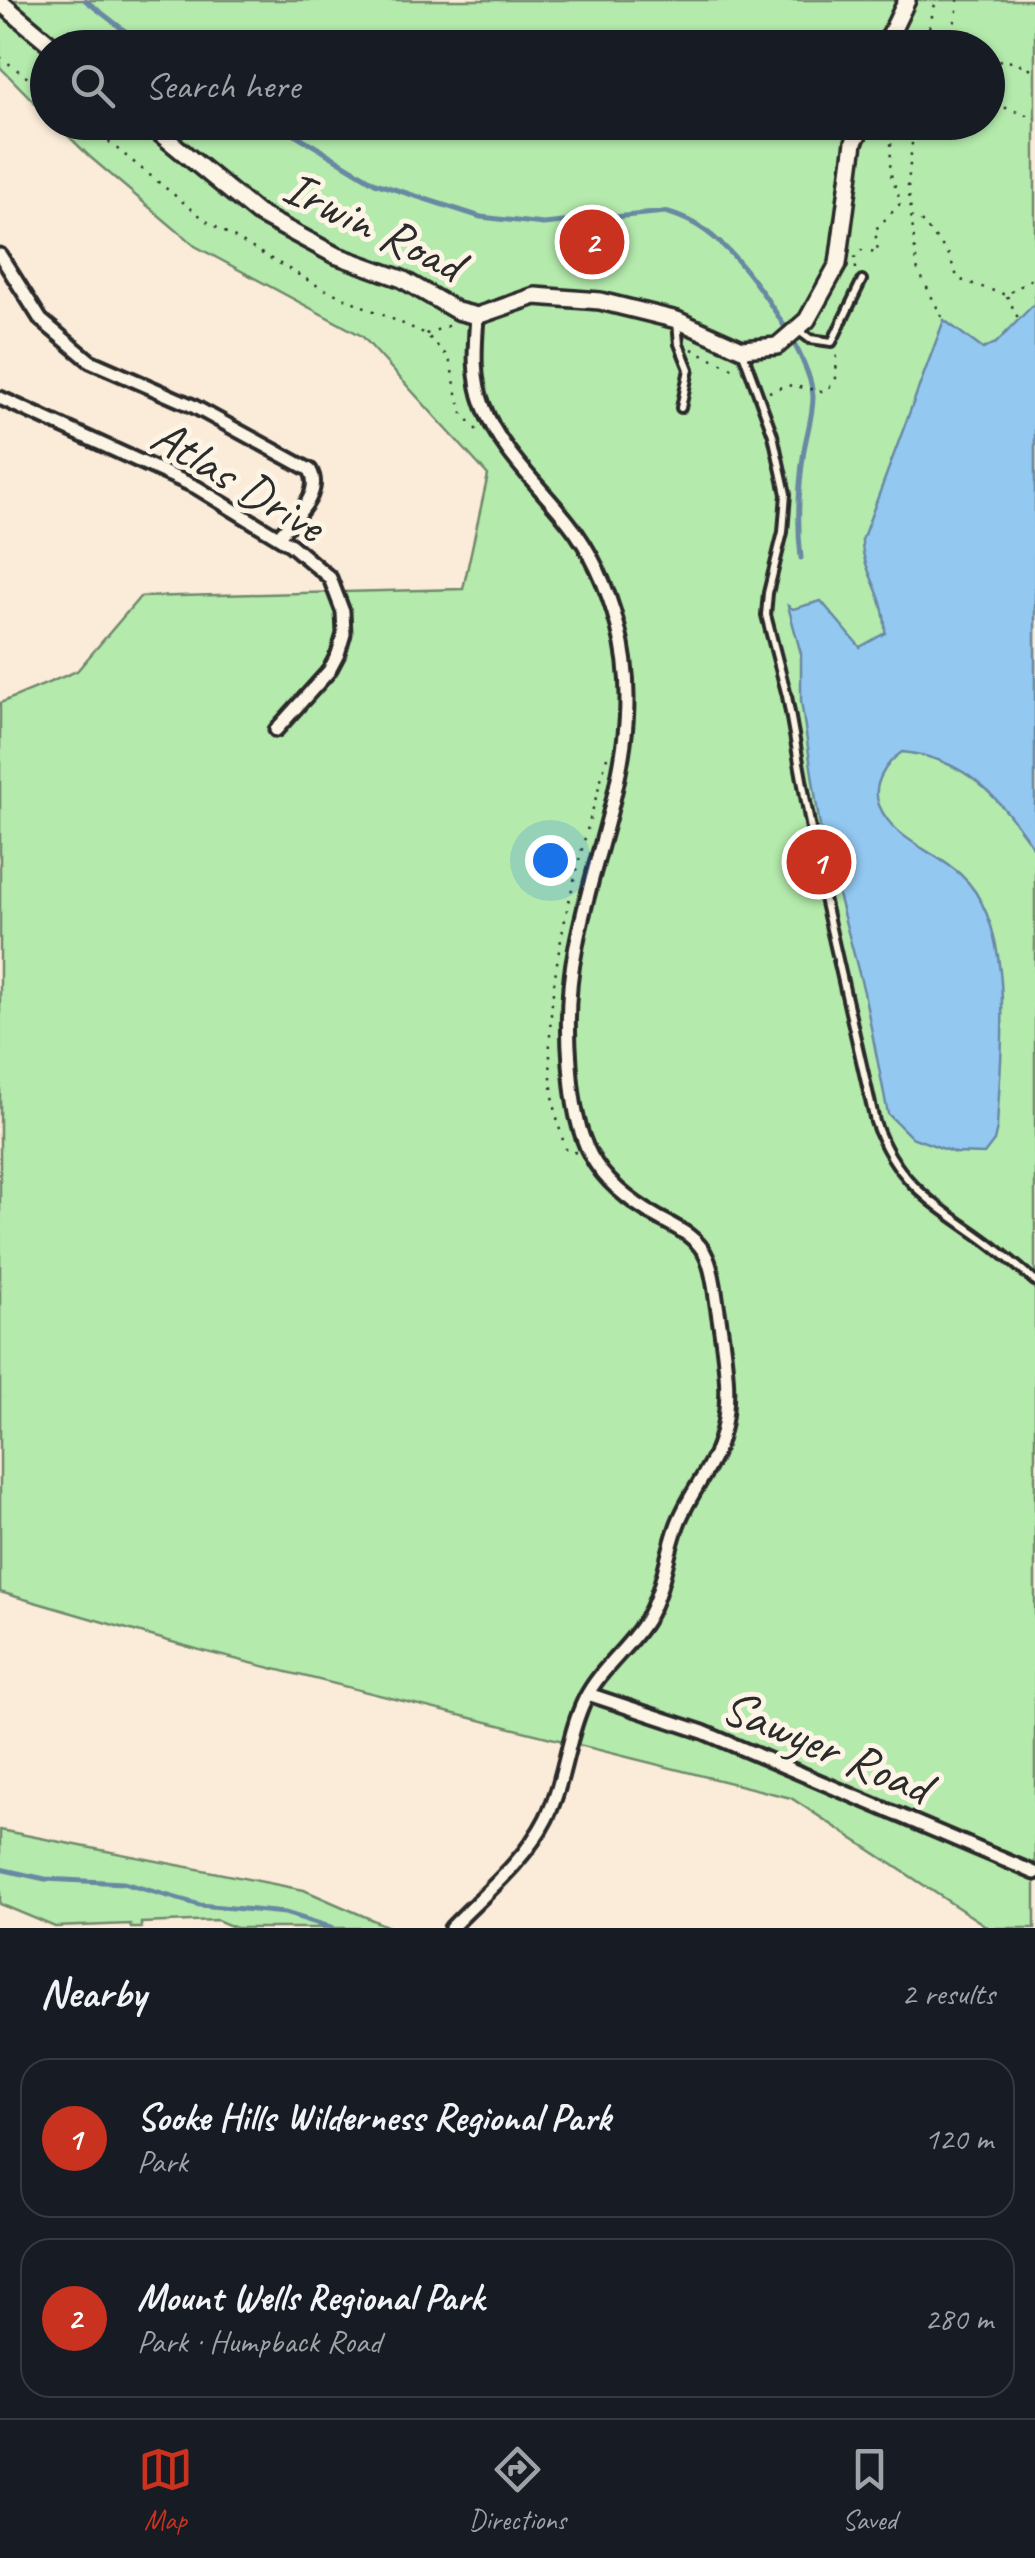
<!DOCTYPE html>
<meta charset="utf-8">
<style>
:root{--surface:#171b24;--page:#242831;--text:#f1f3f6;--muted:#9ea1a6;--line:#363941;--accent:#c8321e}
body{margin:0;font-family:Caveat,sans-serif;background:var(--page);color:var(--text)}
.you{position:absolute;left:550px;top:860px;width:35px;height:35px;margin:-25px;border:8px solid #fff;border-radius:50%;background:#1a73e8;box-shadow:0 0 0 15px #1a73e833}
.badge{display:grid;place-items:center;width:65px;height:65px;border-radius:50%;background:var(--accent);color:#fff;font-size:32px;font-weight:700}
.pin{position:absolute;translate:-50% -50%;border:5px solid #fff;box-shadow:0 2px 10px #0006}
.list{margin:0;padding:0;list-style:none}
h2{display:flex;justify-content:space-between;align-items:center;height:130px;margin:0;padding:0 40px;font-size:42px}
h2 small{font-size:32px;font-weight:400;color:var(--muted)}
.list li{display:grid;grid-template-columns:65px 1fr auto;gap:30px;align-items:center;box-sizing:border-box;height:160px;margin:0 20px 20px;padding:0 20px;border:2px solid var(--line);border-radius:30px}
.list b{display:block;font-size:38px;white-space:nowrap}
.list p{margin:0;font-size:32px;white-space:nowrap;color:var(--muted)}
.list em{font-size:32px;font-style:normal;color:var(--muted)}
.icon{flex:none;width:55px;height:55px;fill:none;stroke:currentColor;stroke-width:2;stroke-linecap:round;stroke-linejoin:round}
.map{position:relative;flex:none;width:1035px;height:1928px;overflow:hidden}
.search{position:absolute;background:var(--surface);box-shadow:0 2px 8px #0004;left:30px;right:30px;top:30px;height:110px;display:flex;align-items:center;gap:25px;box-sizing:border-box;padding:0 35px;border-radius:55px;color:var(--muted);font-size:38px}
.sheet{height:490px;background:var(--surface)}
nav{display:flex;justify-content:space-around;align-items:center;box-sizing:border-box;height:140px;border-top:2px solid var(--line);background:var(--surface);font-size:28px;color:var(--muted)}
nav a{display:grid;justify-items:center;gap:5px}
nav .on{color:var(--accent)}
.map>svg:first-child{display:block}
</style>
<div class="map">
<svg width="1035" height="1928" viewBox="0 0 1035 1928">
<rect width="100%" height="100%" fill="#fbebd9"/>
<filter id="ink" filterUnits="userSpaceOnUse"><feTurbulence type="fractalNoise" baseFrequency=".01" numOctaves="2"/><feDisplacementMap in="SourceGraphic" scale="20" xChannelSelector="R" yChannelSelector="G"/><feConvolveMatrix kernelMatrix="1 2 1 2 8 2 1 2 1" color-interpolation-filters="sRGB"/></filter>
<g filter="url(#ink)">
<path fill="#b4eaac" stroke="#708a6c" stroke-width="2.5" d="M0,0h1035v1928h-46l-198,-130 -588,-147 -203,-59v-889l77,-32 63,-74 323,-8 25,-114 -126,-139 -167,-90 -105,-89 -35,-34 933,-1v-74h-940l-1,67 -47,-48z
M0,1830l304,60 87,38h-155l-19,-8 -76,3v5h-10l-1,-4 -75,3 -55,-23z"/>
<path fill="#93c8f1" stroke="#6989a2" stroke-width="2.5" d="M1035,303v547c-37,-53 -67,-91 -133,-98 -16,11 -31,33 -23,53 14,35 56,46 81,69 59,53 40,183 37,254l-3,13 -10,13 -29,-1 -44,-16 -23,-23 -24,-122 -44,-165 -19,-126v-47l-13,-48 5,3 28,-8 39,46 25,-14c2,-37 -24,-63 -23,-93l82,-220 39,29 13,-6z"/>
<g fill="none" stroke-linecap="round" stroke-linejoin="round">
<path stroke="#6989a2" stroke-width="5" d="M85,0l62,48
M275,122l100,61 106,34 62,7 122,-12c19,5 38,15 53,29 30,24 94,117 95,156 0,18 -6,35 -9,53 -5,33 -7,74 -3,108
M0,1869l45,10 78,4 77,22 85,8 48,15"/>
<defs>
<path id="service" d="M677,322l2,22 10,25 -8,39
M798,330l12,9 22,3 30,-62
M742,350l31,85 13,59 -3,38 -15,61 -2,22 21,81 34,189 54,237c21,59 56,80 104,114 20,14 38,30 56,45"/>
<path id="minor" d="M0,255l41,65 49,41 103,45 117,64c14,24 -17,49 -32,67
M0,398l196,89 95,58 39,33 13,34 1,22 -6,20 -9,17 -53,59
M588,1694l115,38 332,141
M451,1928c33,-34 73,-66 95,-109 19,-37 21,-83 39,-120 15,-30 44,-51 61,-79 17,-28 20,-64 31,-94 9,-26 27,-47 38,-72 20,-45 10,-96 3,-143 -3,-17 -4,-37 -11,-53 -8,-20 -29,-30 -48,-40 -68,-38 -84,-77 -89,-154 -3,-38 -2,-80 6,-118 20,-106 72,-208 42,-319 -10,-38 -25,-74 -50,-105 -29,-37 -69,-72 -85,-117 -11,-29 -8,-59 -6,-89"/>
<path id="tertiary" d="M0,2l55,46
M884,48l23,-48
M146,122l111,91 78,42 67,24 55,32 20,5 58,-20 65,5 77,19 65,29 35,-3 30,-26 31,-56 16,-122 11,-20"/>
</defs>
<use href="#service" stroke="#2b2b2b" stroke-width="14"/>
<use href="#minor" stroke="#2b2b2b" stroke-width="19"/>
<use href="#tertiary" stroke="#2b2b2b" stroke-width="22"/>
<path stroke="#2b2b2b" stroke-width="2.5" stroke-dasharray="2.5 8" stroke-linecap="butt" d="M946,41l27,7
M924,48l12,-48
M937,48c16,-12 20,-30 21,-48
M0,57l48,36
M988,59l25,3 22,8
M988,95l18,13 29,10
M84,122l125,101 111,64 106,47 23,24 12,53 19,23
M914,122l-6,63 9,83 25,49
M921,221l27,32 10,26 48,16 29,-18
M856,269l-1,-11 5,-8 18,2 -3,-22 26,-27 -11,-31 2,-50
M1007,296l13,26
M426,334l24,-9
M692,349l46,22
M769,392l18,-7 35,6 7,-3 7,-10 1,-27
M576,1152l-6,1 -4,-4c-43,-119 10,-275 41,-392"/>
<use href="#service" stroke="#fcf5e5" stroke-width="6"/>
<use href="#minor" stroke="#fcf5e5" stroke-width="11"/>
<use href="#tertiary" stroke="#fcf5e5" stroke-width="15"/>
</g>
</g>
<g text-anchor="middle" stroke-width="10" stroke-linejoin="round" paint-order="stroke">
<g font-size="50" fill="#2b2b2b" stroke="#fcf5e5">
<text transform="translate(374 224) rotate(26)" y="18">Irwin Road</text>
<text transform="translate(239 479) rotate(31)" y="18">Atlas Drive</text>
<text transform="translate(827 1745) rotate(23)" y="18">Sawyer Road</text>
</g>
</g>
</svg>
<div class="you"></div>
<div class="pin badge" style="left:819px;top:862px">1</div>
<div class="pin badge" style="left:592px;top:242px">2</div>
<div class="search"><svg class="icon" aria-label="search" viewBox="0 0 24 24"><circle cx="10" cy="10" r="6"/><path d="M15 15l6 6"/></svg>Search here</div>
</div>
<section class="sheet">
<h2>Nearby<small>2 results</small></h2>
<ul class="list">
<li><span class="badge">1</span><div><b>Sooke Hills Wilderness Regional Park</b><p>Park</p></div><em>120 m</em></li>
<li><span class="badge">2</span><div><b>Mount Wells Regional Park</b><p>Park · Humpback Road</p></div><em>280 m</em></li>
</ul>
</section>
<nav>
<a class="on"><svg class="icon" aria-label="map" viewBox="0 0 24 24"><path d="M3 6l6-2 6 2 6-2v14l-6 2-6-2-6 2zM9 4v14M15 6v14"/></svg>Map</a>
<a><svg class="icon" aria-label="directions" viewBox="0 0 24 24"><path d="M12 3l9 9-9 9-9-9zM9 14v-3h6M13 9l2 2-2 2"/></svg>Directions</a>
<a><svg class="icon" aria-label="saved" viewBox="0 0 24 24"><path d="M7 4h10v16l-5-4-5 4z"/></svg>Saved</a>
</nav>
